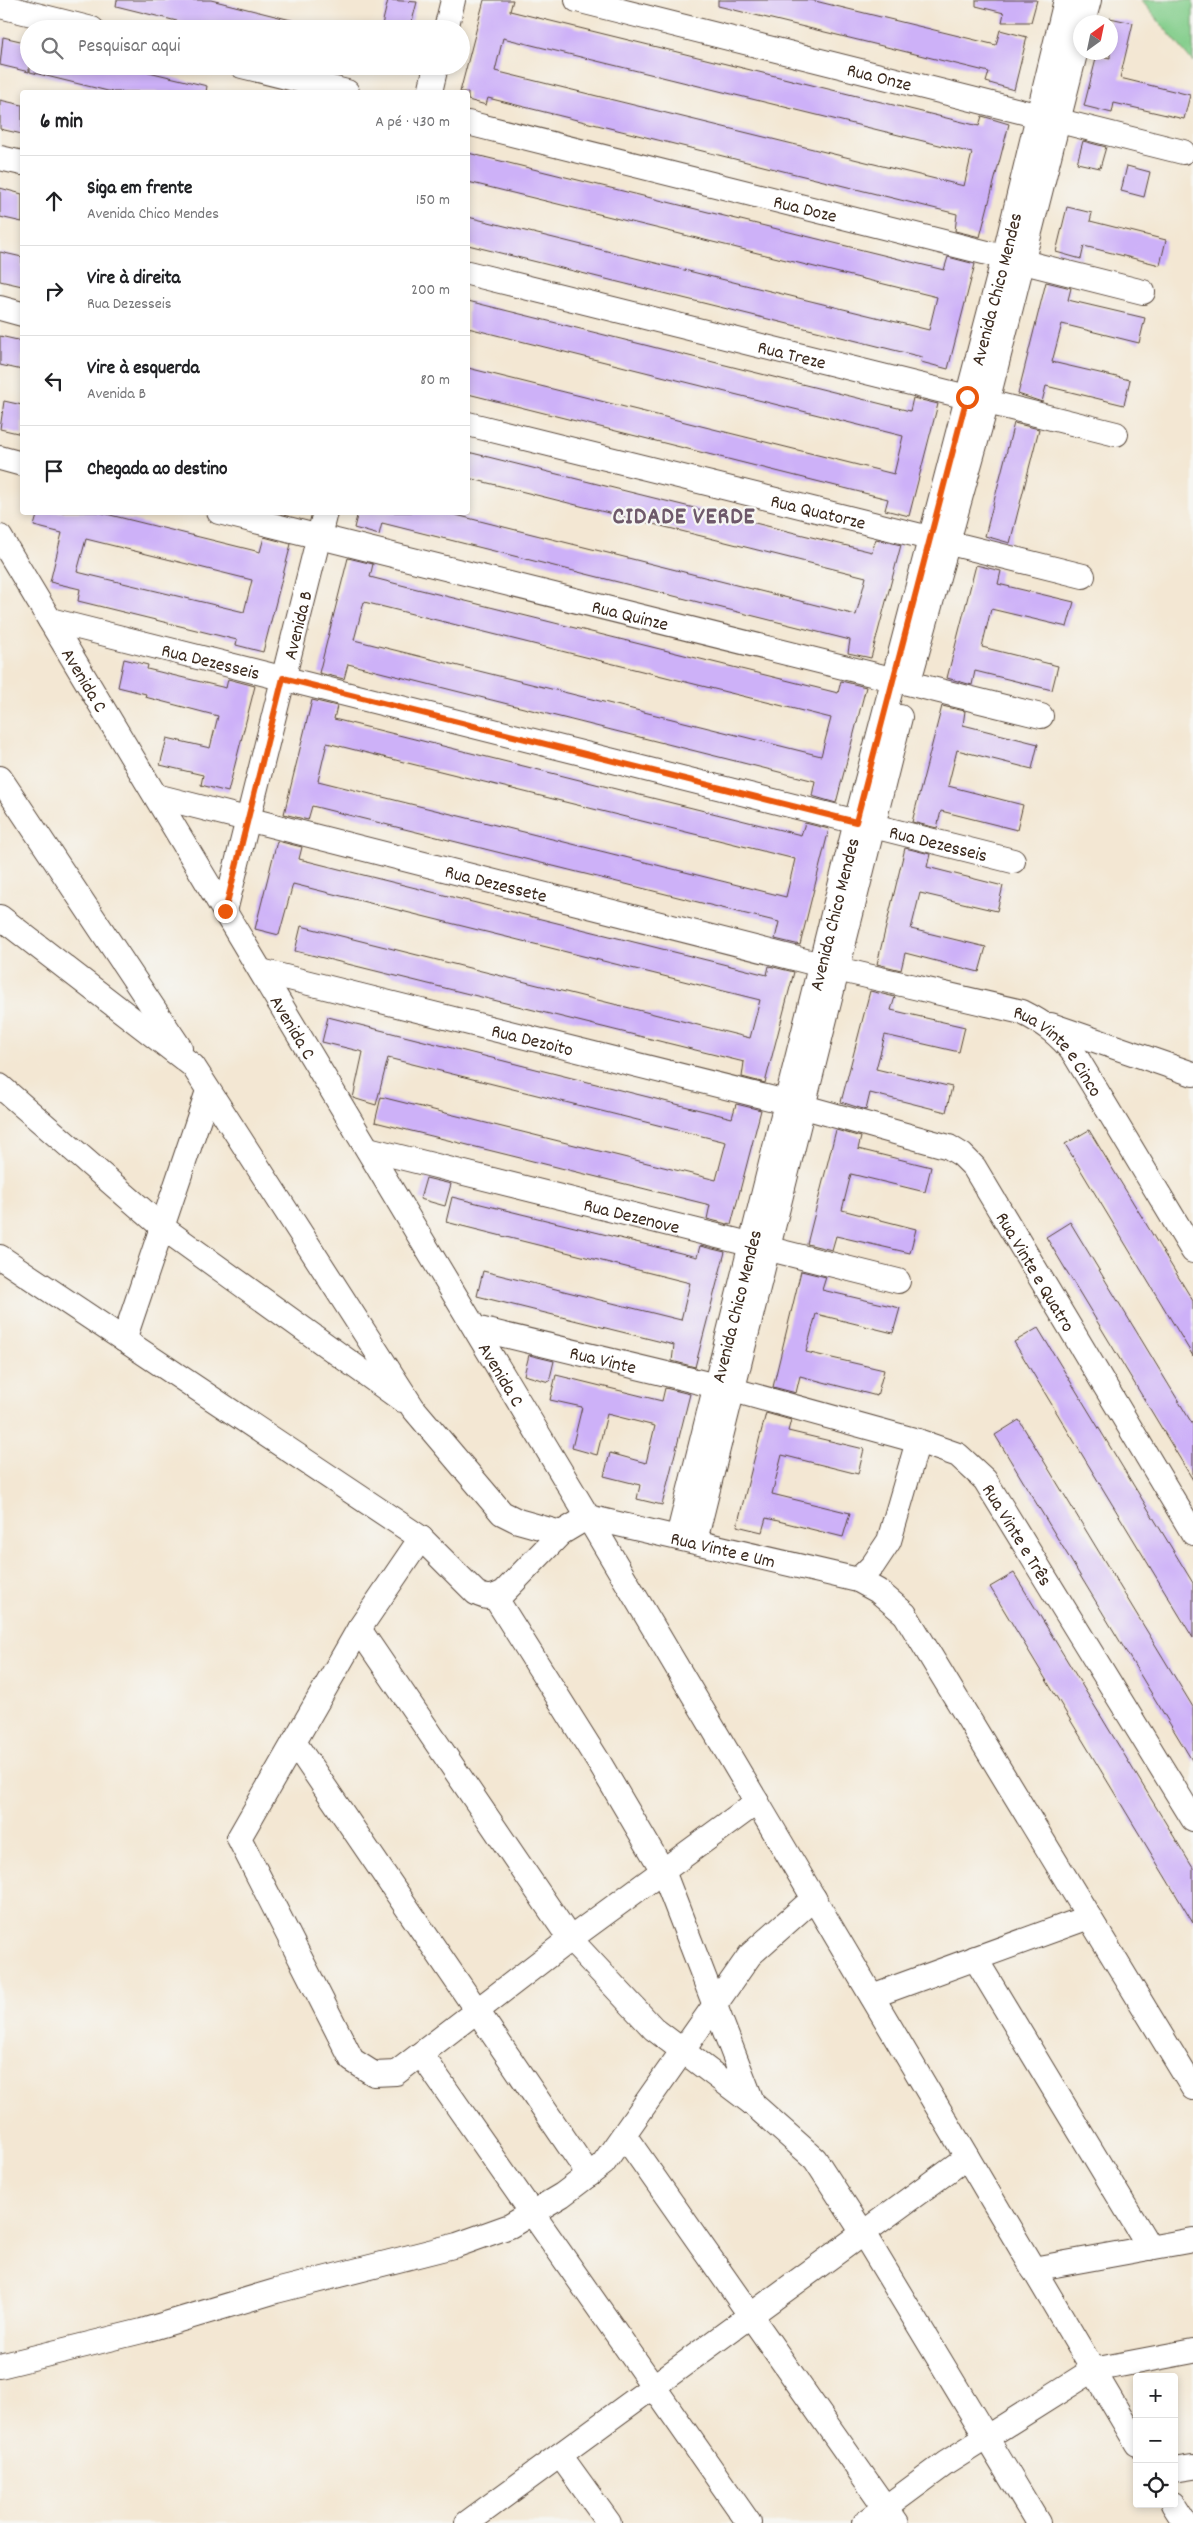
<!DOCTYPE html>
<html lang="pt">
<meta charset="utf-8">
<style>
:root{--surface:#fff;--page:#f2f2f2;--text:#202124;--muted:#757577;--line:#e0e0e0}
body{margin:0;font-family:Dekko,sans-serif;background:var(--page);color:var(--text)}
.controls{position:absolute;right:15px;bottom:15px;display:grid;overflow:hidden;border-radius:5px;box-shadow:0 2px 8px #0003}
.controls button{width:45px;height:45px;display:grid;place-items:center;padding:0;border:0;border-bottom:1px solid var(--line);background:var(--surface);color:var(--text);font:25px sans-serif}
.compass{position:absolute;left:1073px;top:15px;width:45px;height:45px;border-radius:50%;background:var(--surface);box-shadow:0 2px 8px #0003;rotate:33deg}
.stop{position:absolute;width:15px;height:15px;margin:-11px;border:4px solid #ea580c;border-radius:50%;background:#fff}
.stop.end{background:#ea580c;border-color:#fff;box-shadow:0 1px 5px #0008}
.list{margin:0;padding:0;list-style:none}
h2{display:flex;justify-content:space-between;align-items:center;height:65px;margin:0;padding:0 20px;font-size:21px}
h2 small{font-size:16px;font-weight:400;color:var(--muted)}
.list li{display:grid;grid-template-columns:32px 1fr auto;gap:15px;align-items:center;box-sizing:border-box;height:90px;padding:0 20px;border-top:1px solid var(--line)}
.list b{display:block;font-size:19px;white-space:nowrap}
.list p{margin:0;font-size:16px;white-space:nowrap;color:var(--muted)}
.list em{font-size:16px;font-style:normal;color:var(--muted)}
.icon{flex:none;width:28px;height:28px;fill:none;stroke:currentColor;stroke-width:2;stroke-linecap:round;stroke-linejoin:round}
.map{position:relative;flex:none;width:1193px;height:2523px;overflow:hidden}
.search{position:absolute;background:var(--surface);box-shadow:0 2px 8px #0003;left:20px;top:20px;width:450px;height:55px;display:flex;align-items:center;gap:12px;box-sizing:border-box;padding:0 18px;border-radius:28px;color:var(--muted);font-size:19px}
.panel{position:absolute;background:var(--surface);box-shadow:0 2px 8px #0003;left:20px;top:90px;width:450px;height:425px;border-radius:5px}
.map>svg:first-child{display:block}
</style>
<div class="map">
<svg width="1193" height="2523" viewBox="0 0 1193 2523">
<rect width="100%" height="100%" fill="#f6f6f2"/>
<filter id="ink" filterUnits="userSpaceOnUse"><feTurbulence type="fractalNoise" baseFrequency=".02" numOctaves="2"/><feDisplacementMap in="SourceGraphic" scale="10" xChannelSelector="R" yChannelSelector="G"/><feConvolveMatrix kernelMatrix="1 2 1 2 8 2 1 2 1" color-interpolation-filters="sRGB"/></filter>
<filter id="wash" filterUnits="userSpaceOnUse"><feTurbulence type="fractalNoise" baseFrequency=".0096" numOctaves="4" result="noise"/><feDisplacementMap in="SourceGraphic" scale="20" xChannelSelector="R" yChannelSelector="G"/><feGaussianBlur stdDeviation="1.12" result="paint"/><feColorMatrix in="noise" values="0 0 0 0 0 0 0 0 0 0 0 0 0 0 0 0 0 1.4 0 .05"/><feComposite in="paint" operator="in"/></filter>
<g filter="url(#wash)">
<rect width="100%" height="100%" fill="#f3e7d3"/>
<path fill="#84ce8c" stroke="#607c55" d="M1141,0h52v62z"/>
<g id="blocks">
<path fill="#cdb1f8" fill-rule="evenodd" d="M117,0h94l92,23 -1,6h-93l-93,-23z
M388,0l29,2 -7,27h-29z
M484,0h29l-3,11 469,115 3,-10 27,8 -29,113 -25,-6 2,-17 -469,-116 -2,7 -18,-5v-8h-8zM503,38l469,115 -8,33 -469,-115z
M718,0h93l185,45 4,-15 27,7 -13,53 -28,-8 3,-10 -271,-66z
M976,0h61l-6,22h-29l2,-9 -28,-7z
M1110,18l23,5 -13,55 70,17 -6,24 -70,-16 -2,10 -28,-7 13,-51 13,3z
M3,37l26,6v29l-29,-7z
M30,66h94l83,20 -1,6h-94l-82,-20z
M0,100l22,5v29l-22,-5z
M1083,141l23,6 -6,21 -23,-5z
M468,153l476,117 4,-13 27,7 -27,105 -27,-7 1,-5 -454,-112v-28l461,113 8,-33 -469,-115z
M1127,166l23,6 -6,25 -23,-6z
M0,188l22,6v28l-22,-5z
M1067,207l25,6 -2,8 76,19 -6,25 -76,-19 -3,13 -25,-7z
M0,252l22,5v29l-22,-5z
M1046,282l25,6 -3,12 77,18 -6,25 -77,-19 -10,38 78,18 -6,25 -78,-19 -4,16 -24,-8z
M468,301l442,110 3,-13 25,6 -29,112 -24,-6 3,-11 -420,-105v-26l426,106 9,-38 -435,-108z
M0,336l22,5v29l-22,-5z
M4,401l18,4v29l-22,-5z
M1014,423l25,6 -29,114 -25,-7z
M468,452l404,100 4,-13 25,6 -30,113 -23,-5 2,-13 -468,-117 -3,12 -25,-7 4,-16h86l412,103 10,-38 -398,-99z
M38,512h60l162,40 4,-15 27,7 -28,108 -27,-7 1,-5 -159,-39 2,-12 -30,-7 12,-49 -28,-7zM86,539l166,41 -8,32 -167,-40z
M348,558l25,6 -3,13 39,10 429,106 3,-12 25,6 -30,116 -24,-7 3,-15 -467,-117 -4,15 -25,-6zM364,602l467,116 -10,38 -467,-116z
M976,565l25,6 -3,13 76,18 -7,25 -76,-18 -9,38 76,19 -6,24 -77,-19 -3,14 -25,-7z
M124,659l24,6 -1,4 79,19 2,-9 27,7 -27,106 -27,-7 2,-10 -43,-10 7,-27 43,10 8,-32 -73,-19 1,-3 -28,-7z
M312,700l25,6 -3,13 467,116 4,-12 24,6 -29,116 -25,-6 4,-17 -37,-9 -430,-107 -4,14 -24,-6zM327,743l468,116 -9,38 -468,-116z
M942,706l23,5 -2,14 75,19 -6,25 -75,-19 -9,36 75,19 -6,25 -76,-19 -4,17 -25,-6z
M277,841l25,6 -3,12 40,10 428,106 2,-9 25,6 -29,111 -23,-6 2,-15 -449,-111 6,-25 449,112 10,-38 -467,-116 -14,51 -24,-6z
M905,848l25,6 -3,13 76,19 -6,25 -77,-18 -9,36 75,18 -7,25 -74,-19 -4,17 -24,-6z
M870,991l25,6 -4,13 74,17 -6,25 -74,-17 -9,34 76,18 -6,25 -76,-19 -4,17 -25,-8z
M328,1017l404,101 4,-14 25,6 -30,115 -24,-6 3,-14 -335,-83 6,-25 335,83 10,-38 -338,-84 -12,47 -23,-7 10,-46 -41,-10z
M836,1130l25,7 -3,12 73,18 -6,25 -74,-18 -9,36 74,19 -6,24 -74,-17 -4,14 -25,-6z
M1089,1130l104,171v55l-128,-212z
M426,1178l25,6 -6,22 -25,-7z
M452,1197l245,60 3,-11 25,6 -30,115 -23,-6 2,-16 -197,-49 6,-25 198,49 9,-37 -244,-61z
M1070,1222l123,203v55l-147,-243z
M801,1271l25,6 -4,13 78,18 -7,25 -77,-19 -10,38 78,18 -7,26 -77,-20 -4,17 -23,-6z
M1038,1328l155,255v55l-179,-296z
M529,1355l25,6 -5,21 -25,-7z
M556,1375l106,26 3,-13 25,6 -28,111 -25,-6 3,-14 -36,-9 6,-23 36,10 9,-37 -48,-12 -10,41 -25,-7 10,-41 -32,-7z
M766,1413l25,7 -3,11 76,18 -6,25 -76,-19 -10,39 78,19 -7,24 -77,-19 -4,14 -25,-6z
M1019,1420l174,287v55l-198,-327z
M1014,1573l179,295v55l-203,-336z"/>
</g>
</g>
<g filter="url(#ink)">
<use href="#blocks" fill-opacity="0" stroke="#574639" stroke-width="1"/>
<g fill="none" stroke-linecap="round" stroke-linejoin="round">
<defs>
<g id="minor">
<path id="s1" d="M577,0l606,152"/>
<path d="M0,6l92,23"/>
<path d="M1083,22l6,-22"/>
<path d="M446,29l7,-29"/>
<path d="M242,66l105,26"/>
<path d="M430,92l6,-26"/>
<path id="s2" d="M468,123l675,169"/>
<path d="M0,158l22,5"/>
<path id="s3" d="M468,273l648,161"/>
<path d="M0,308l22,6"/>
<path id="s4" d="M468,424l615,152"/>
<path d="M0,458l22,6"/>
<path id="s5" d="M219,512l822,204"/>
<path id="s6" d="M0,537l588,980 549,927"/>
<path id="s7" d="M50,620l963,241"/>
<path d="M912,670l75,-268 93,-368"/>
<path d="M0,778l180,270"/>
<path id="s8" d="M156,796l681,173 185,43c22,11 38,23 53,43l118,196"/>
<path id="s9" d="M225,911l100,-399"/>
<path d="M0,917l193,149 220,342 89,105 16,8 43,12 27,-16"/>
<path id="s10" d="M261,971l525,131 163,45 13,8 12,12 219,366"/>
<path d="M1051,1025l142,49"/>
<path d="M0,1086l162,141 240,173"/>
<path id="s11" d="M368,1149l530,132"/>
<path d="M0,1257l421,281 55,55c11,6 17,5 28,-1l57,-59"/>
<path id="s12" d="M475,1328l258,62 185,51 40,14 27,25 208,339"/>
<path d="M124,1340l84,-249"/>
<path id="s13" d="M588,1517l270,63 20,11 27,23 288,474"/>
<path id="s14" d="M678,1537l178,-715 148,-565 62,-257"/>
<path d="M421,1538l-62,91 -120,209 113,222 22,14 22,-1 174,-134 187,-137"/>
<path d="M695,1541l205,-824"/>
<path d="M858,1580l15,-15 16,-24 29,-100"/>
<path d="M495,1597l105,167 63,107 90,233"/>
<path d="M359,1629l211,310 84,90 99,75 62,55 48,74 175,290"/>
<path d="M294,1742l295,433"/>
<path d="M975,1958l175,290"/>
<path d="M872,1996l217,-79"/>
<path d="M421,2054l328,469"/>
<path d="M624,2135l272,388"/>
<path d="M1033,2269l160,-29"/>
<path d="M0,2366l142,-35 134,-40 181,-46 53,-19 52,-31 41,-31 147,-209 64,-57"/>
<path d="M560,2455l49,68"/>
<path d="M1174,2470l19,-3"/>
<path d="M1173,2504l12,19"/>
<path d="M467,2523l500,-366"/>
<path d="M865,2523l81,-60 147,-93 100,-19"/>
</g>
</defs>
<use href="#minor" stroke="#574639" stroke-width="26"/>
<use href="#minor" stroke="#fff" stroke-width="24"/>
</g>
</g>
<g fill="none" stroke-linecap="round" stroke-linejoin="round" filter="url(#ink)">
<path stroke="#ea580c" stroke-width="6" d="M225,911l58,-233 573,144 111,-425"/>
</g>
<g text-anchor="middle" stroke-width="4.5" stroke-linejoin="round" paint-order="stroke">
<g font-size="19" fill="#3b2a1e" stroke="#f6f6f2">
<text dy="7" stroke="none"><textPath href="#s1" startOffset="312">Rua Onze</textPath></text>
<text dy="7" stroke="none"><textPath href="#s2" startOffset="348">Rua Doze</textPath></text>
<text dy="7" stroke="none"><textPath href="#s14" startOffset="1288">Avenida Chico Mendes</textPath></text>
<text dy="7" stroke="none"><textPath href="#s3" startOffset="334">Rua Treze</textPath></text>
<text dy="7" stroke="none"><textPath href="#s4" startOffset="361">Rua Quatorze</textPath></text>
<text dy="7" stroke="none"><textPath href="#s5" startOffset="424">Rua Quinze</textPath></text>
<text dy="7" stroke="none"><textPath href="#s9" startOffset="295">Avenida B</textPath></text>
<text dy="7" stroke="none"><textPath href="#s7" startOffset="166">Rua Dezesseis</textPath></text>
<text dy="7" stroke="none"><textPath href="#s6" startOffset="166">Avenida C</textPath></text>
<text dy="7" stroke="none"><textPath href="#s7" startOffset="916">Rua Dezesseis</textPath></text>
<text dy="7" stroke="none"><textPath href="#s8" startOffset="351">Rua Dezessete</textPath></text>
<text dy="7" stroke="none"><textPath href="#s14" startOffset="642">Avenida Chico Mendes</textPath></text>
<text dy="7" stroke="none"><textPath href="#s6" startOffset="571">Avenida C</textPath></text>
<text dy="7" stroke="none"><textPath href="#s10" startOffset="280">Rua Dezoito</textPath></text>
<text dy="7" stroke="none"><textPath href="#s8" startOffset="946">Rua Vinte e Cinco</textPath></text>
<text dy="7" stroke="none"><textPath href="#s11" startOffset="272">Rua Dezenove</textPath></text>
<text dy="7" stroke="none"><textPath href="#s10" startOffset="864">Rua Vinte e Quatro</textPath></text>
<text dy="7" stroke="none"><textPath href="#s14" startOffset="238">Avenida Chico Mendes</textPath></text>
<text dy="7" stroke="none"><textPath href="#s12" startOffset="132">Rua Vinte</textPath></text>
<text dy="7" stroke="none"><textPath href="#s6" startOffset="976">Avenida C</textPath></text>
<text dy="7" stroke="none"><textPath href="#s12" startOffset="600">Rua Vinte e Três</textPath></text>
<text dy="7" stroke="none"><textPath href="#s13" startOffset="139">Rua Vinte e Um</textPath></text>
</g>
<g font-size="24" font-weight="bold" letter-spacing="1" fill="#6e596a" stroke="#f6f6f2">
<text x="684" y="523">CIDADE VERDE</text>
</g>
</g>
</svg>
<div class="controls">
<button>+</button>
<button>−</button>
<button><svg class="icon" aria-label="locate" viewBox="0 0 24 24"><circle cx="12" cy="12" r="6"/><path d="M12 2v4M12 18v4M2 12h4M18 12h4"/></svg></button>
</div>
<svg class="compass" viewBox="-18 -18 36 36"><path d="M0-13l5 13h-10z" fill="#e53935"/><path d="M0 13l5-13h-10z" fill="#757577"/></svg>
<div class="stop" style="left:967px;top:397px"></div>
<div class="stop end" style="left:225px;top:911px"></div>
<div class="search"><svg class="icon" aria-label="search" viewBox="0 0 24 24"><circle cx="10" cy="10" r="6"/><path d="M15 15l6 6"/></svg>Pesquisar aqui</div>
<section class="panel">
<h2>6 min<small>A pé · 430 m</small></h2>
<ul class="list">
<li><svg class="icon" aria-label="ahead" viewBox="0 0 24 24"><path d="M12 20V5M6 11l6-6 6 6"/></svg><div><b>Siga em frente</b><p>Avenida Chico Mendes</p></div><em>150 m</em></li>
<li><svg class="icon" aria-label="right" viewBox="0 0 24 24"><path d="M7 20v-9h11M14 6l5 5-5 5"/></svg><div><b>Vire à direita</b><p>Rua Dezesseis</p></div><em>200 m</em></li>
<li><svg class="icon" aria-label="left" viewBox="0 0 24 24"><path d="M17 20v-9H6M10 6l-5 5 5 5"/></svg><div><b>Vire à esquerda</b><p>Avenida B</p></div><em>80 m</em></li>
<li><svg class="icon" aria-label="arrive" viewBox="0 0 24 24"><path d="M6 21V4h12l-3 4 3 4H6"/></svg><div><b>Chegada ao destino</b></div></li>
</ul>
</section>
</div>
